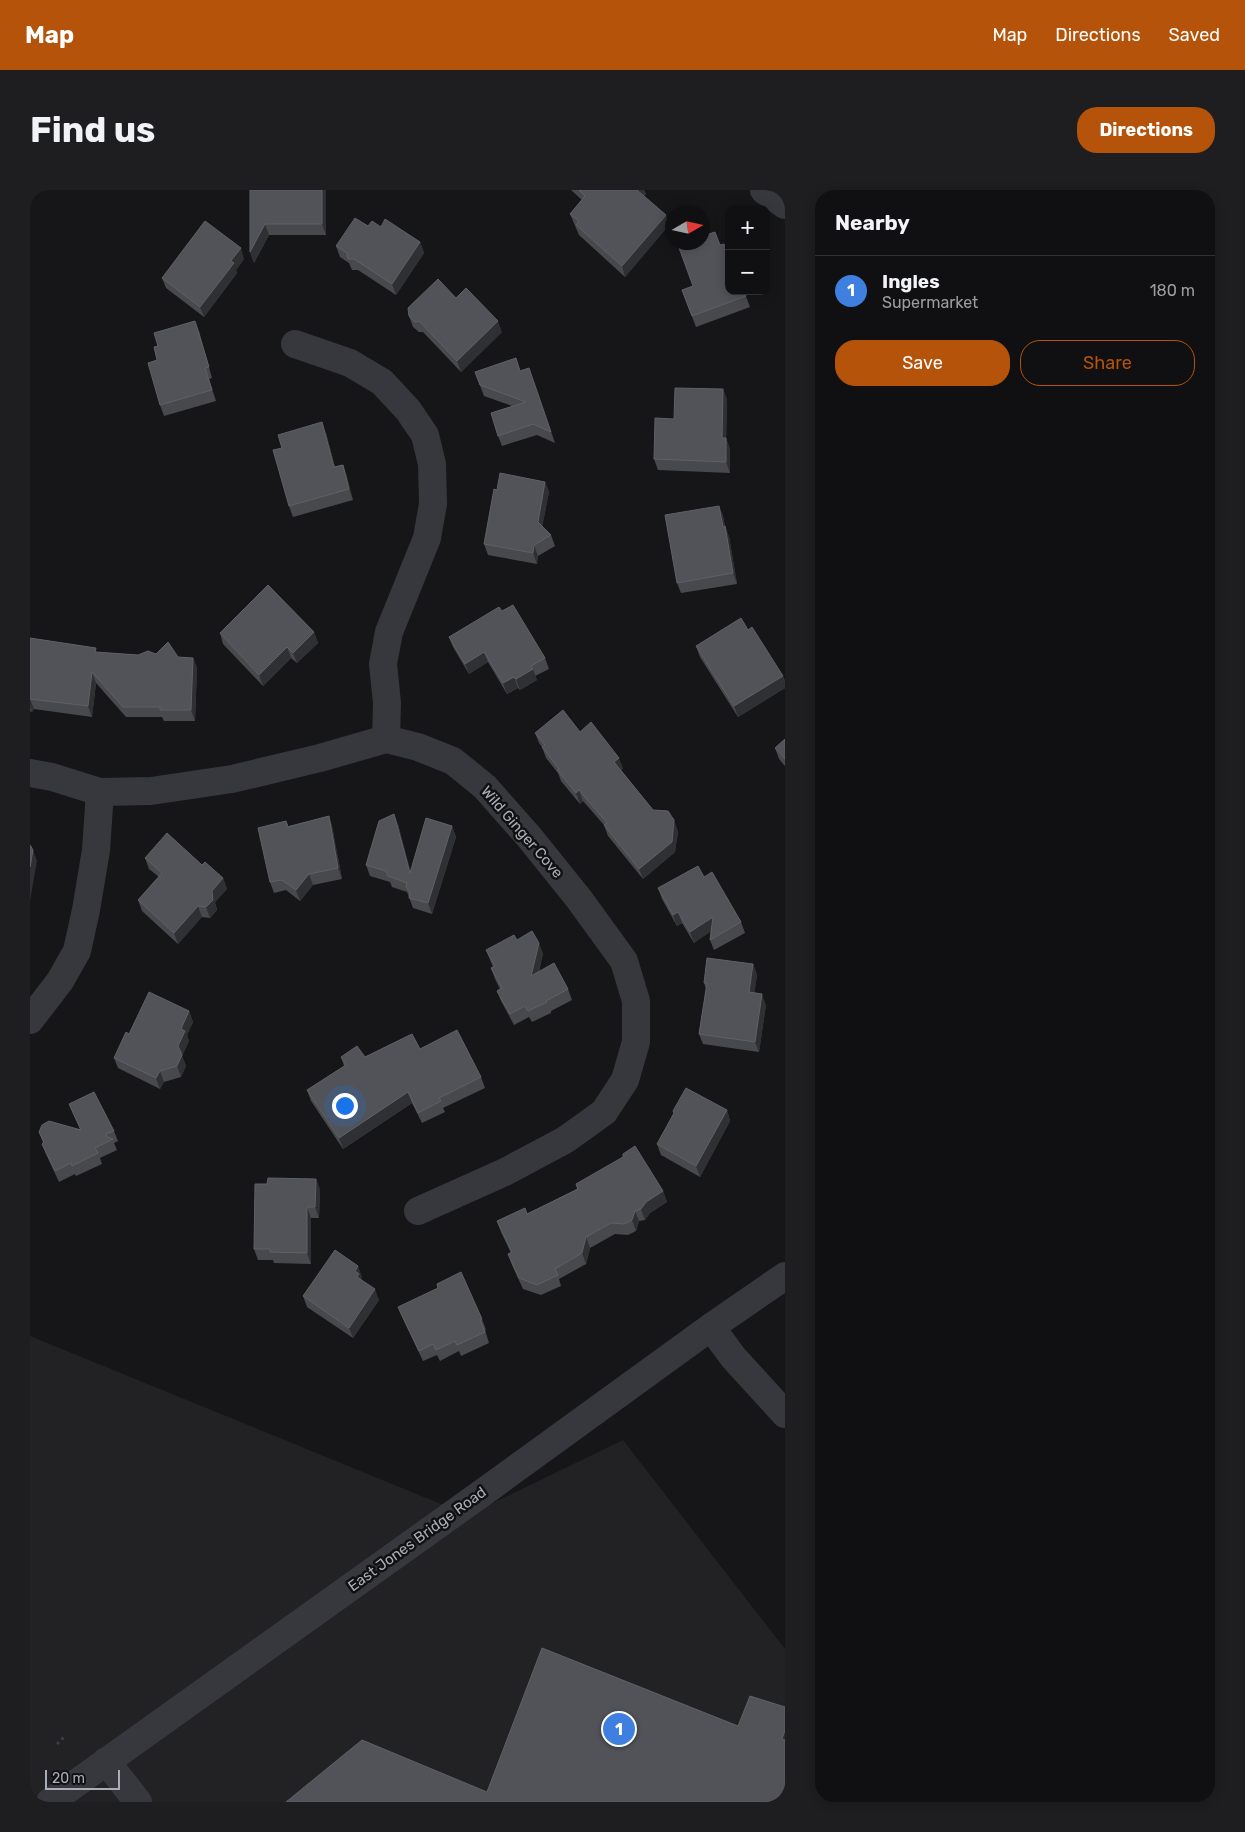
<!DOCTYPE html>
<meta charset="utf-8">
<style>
:root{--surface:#101012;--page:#1e1e20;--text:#f1f3f6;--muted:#9c9d9f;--line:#303032;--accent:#b45309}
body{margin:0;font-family:Rubik,sans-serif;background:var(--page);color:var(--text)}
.controls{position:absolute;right:15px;top:15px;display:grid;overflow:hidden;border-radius:10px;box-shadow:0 2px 12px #0003}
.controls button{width:45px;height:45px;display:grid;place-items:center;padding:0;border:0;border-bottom:1px solid var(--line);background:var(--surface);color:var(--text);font:25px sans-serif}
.compass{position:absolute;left:635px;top:15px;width:45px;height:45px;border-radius:50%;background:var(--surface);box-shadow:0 2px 12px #0003;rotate:81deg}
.scale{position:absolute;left:15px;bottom:12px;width:75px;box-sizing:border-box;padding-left:5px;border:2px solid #a8adb8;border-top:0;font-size:14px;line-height:18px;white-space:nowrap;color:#a8adb8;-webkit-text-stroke:4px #111113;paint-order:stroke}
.you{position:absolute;left:314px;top:915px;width:18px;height:18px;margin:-12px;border:4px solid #fff;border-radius:50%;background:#1a73e8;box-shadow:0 0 0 8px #1a73e833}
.badge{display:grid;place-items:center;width:32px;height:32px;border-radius:50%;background:var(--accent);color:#fff;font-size:16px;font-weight:700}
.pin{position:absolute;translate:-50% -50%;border:2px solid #fff;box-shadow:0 1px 5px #0006}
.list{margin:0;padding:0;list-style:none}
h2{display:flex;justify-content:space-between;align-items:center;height:65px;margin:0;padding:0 20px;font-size:21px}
h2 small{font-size:16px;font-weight:400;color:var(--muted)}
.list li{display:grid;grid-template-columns:32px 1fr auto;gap:15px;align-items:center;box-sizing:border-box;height:70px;padding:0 20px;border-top:1px solid var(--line)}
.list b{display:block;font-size:19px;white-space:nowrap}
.list p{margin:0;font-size:16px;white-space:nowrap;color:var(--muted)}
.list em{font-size:16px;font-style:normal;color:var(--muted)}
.actions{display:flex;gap:10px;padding:15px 20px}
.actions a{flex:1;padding:11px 0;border:1px solid var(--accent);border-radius:20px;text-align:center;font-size:18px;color:var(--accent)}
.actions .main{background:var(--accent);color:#fff}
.map{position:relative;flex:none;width:755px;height:1612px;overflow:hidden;border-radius:20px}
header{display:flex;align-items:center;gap:30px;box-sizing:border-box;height:70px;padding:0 25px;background:var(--accent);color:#fff}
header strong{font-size:24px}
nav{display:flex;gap:28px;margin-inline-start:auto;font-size:18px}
.intro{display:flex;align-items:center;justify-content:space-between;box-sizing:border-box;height:120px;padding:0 30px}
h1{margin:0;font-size:35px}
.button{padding:12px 22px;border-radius:20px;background:var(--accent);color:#fff;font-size:18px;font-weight:700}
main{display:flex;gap:30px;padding:0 30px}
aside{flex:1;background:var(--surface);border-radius:20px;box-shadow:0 2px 12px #0003}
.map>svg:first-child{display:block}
</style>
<header>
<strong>Map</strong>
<nav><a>Map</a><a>Directions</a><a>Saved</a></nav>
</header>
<div class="intro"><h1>Find us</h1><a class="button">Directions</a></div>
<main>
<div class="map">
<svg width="755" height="1612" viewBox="0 0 755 1612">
<rect width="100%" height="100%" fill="#161618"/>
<path fill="#222225" d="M0,1146l438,179 155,-75 162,209v153h-755z"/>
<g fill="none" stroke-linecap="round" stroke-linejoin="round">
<path stroke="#3d3f44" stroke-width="3" stroke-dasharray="2.5 4" stroke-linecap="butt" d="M27,1554l7,-7"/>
<path stroke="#37383d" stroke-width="28" d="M734,0l21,15
M265,154l55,19 32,19 26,28 17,25 7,29 1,40 -6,34 -38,94 -6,32 4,39 -1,36
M0,583l22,4 48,15 51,-1 81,-12 88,-21 66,-19 32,8 35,14 32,26 45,51 49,61 45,62 12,40v41l-11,38 -21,32 -39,28 -60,32 -87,39
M0,830l30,-39 17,-30 9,-41 10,-60 4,-58
M681,1137l22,30 52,57
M76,1571l32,41
M20,1612l435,-311 226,-164 74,-51"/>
</g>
<path fill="#47494d" d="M220,0h76v45h-57l-15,28 -4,-11z
M541,0h73l2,4 -2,2 25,29 -44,52 -46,-42 -9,-21 12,-14z
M338,36l13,1 39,15 4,11 -28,42 -38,-25h-6l-3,-7 -9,-6 -4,-11z
M214,69l-8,11 1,3 -33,44 -38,-29 -4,-10z
M652,100l62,1 6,16 -54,20z
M426,108l46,34 -41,40 -38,-40h-4l-6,-5 -4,-11z
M169,141l13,47 -3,1 7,22 -52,15 -4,-11 -3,-45z
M499,178l26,75 -18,-8 -35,11 -4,-10 14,-30 -28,-10 -9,-24 46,-1z
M693,199l4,11 -1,38 4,11v24l-72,-3 -4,-11 20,-40z
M296,243l9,34 8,-2 10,35 -60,17 -4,-11z
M515,292l4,10 -7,35 9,8 4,11 -17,10 -1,8 -49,-9 -4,-11 13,-54z
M689,316l4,10 2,10 4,11 8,47 -56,9 -4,-10z
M472,421l43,47 4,11 -14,7 2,4 -17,10 -2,-2 -11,6 -19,-32 -19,12 -16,-27 -4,-10z
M718,440l35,46 2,5v7l-47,29 -38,-60 -4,-11z
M284,442l4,11 -21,20 -6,-5 -28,28 -40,-42 -3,-11z
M0,448l68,14 40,3 18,-1 22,3 15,1 4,10 -2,53h-31l-2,-4h-36l-30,-34 -4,34 -58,-8 -2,3 -2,-1z
M550,542l43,36 -2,2 32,40 25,21 -3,21 -32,27 -35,-43 -4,-11 -21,-24 -3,3 -19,-23 -3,-8 -12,-15 -4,-11 -3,-4 -4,-10z
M755,549v27l-6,-7 -4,-11z
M299,626l3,10 10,53 -29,6 -13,16 -14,-11 -12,3 -4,-11 16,-61 2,5z
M368,634l12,47 42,-45 4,11 -24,77 -19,-6 -6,-16 -15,-5 -2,-5 -20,-6 -4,-11z
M115,668l57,7 21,13 4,11 -12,13 2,8 -7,8 -8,-1 -24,27 -36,-33 -4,-11 21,-23 -10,-8z
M674,687l37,45 4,11 -31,17 -4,-10 1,-9 -17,12 -12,-20 -5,3 -15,-27 -4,-11z
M487,750l26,13 -4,19 29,17 4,11 -21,11v2l-19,9 -3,-5 -15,8 -13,-24 -4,-10 3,-2 -5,-10 -4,-11 2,-1 -7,-17z
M723,774l4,11 -3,18 12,12 -7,47 -56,-8 -4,-10 7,-45 -2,-6z
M159,821l4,11 -6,13 2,6 -7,15 4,10 -5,11 -17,5 -4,7 -42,-21 -4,-10 15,-24z
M390,859l61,28 4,11 -42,20 2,4 -23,11 -10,-20 -69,46 -32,-48 -4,-11 37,-24 -3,-9h24z
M39,914l45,27 4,10 -4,2 3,7 -17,8 2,6 -26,12 -1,-2 -16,8 -13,-28 -4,-10 1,-1 -4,-11 41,-3z
M697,920l3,11 -30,56 -39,-22 -4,-11 17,-30 -1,-3z
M286,989l4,11 -1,28h-8v46l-37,-1 -1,-3h-15l-4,-11 13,-65z
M546,994l87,7 4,11 -17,11 -5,7 -6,1 -3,10 -8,4 -13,-1 -25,14 -4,16 -27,15 2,7 -20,9 -18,-6 -11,-24 -4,-11 3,-1 -10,-21 -4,-11 30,-7 50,-25z
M332,1087l-1,2 18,21 -26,38 -46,-31 -4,-11z
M368,1117l84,12 4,11h-1l4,13 -28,13 -2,-5 -19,10 -3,-6 -14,6 -21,-44z"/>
<path fill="#2f3033" d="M292,0h4v45l-4,-11z
M607,0h7l2,4 -5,6z
M636,25l3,10 -44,52 -3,-11z
M235,34l4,11 -15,28 -4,-11z
M390,52l4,11 -28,42 -4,-11z
M211,58l3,11 -8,11 1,3 -33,44 -4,-10z
M165,131l4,10 13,47 -3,-11z
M468,131l4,11 -41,40 -4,-11z
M175,178l4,11 7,22 -4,-11z
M693,199l4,11 -1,49 -4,-11z
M292,232l4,11 12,45 -4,-11z
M696,248l4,11v24l-4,-11z
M313,275l4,11 6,24 -4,-11z
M515,292l4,10 -8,41 -3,-11z
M689,316l4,10 3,21 -3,-10z
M695,336l4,11 8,47 -4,-11z
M504,355l4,11 -1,8 -4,-11z
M284,442l4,11 -21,20 -4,-10z
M257,457l4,11 -28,28 -4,-11z
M454,462l4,10 -19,12 -4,-10z
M163,468l4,10 -2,53 -4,-11z
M503,479l4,11 -17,10 -4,-11z
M62,482l4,11 -4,34 -4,-11z
M753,486l2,5v7l-47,29 -4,-11z
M484,487l4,11 -11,6 -4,-11z
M0,509l4,10 -2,3 -2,-5z
M589,568l4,10 -5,5 -4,-11z
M549,600l4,11 -3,3 -4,-11z
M364,624l4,10 16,60 -4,-11z
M299,626l3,10 10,53 -4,-11z
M644,630l4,11 -3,21 -32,27 -4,-10z
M422,636l4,11 -24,77 -4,-11z
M3,660l4,11 -7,40v-34z
M279,684l4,11 -13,16 -4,-11z
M193,688l4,11 -12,13 2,8 -7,8 -4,-11 6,-16z
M168,716l4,11 -24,27 -4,-11z
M648,722l4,11 -5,3 -4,-11z
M683,727l4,10 -23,16 -4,-11z
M509,753l4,10 -8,34 -4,-11z
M723,774l4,11 -4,28 -4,-11z
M732,804l4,11 -7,47 -4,-10z
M159,821l4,11 -6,13 2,6 -7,15 4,10 -5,11 -4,-11 1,-20 3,-17z
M130,881l4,11 -4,7 -4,-11z
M378,902l4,11 -69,46 -4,-11z
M697,920l3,11 -30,56 -4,-11z
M286,989l4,11 -1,28 -4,-11z
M633,1001l4,11 -17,11 -5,7 -4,-11 5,-7z
M277,1017l4,11v46l-4,-11z
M605,1021l4,10 -3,10 -4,-11z
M556,1047l4,11 -4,16 -4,-11z
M328,1076l4,11 -1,2v8l-6,-16z
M345,1099l4,11 -26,38 -4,-10z
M755,1540v16l-3,-7z"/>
<path fill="#525359" stroke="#5f6168" d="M220,0h72v34h-57l-15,28z
M549,0h58l29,25 -44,51 -46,-41 3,-4 -9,-7 15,-18z
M325,28l13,8 4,-5 9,6 4,-8 35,23 -28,42 -38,-25h-6l-1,-6 -11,-7z
M175,31l36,27 -10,13 3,2 -34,44 -38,-29z
M685,42l5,13 4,-1 5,13v34h15l2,5 -54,20 -10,-26 11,-4 -15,-41 8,-3h16v-6z
M408,89l18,19 10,-10 32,33 -41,40 -38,-40 -4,1 -6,-6 -1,-8z
M165,131l14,46 -4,1 7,22 -52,15 -12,-42 9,-3 -3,-13 4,-1 -4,-13z
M486,168l4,13 9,-3 22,64 -18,-8 -35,12 -7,-23 35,-11 -46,-17 -5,-13z
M645,198l48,1 -1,49h4v24l-72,-3 1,-41 19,1z
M292,232l12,45 9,-2 6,24 -60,17 -16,-56 9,-2 -4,-13z
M470,283l45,9 -7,40 13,13 -17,10 -1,8 -49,-9 10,-55 3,1z
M689,316l4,21 2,-1 8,47 -56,10 -12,-68z
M238,395l46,47 -21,21 -6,-6 -28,28 -39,-42z
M483,415l32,53 -14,8 2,3 -17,10 -2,-2 -11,6 -19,-31 -19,12 -16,-27 50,-30 3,4z
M711,428l7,12 4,-3 31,49 -49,30 -38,-60z
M0,448l66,10 -1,4 43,3 10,-4 8,3 12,-12 10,15 15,1 -2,52h-31v-3h-37l-31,-35 -4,34 -58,-7z
M533,520l17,22 11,-10 28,36 -5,4 39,48 15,1 6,9 -2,22 -33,27 -35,-44 3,-2 -28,-33 -3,3 -19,-23 2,-1 -17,-22 3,-2 -10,-12z
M755,549v20l-10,-11z
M364,624l16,59 16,-55 26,8 -24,77 -19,-5 1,-5 -4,-6 1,-4 -19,-7 -2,-5 -20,-6 13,-44z
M299,626l9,52 -29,6 -13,16 -14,-10 -12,2 -12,-54 28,-7 2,6z
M137,643l35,32 3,-3 18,16 -11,13 1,9 -7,7 -8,-1 -24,27 -36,-33 24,-27 -17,-15z
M0,655l3,5 -3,17z
M668,676l6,11 8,-5 29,50 -31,18 3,-23 -23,15 -12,-20 -5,3 -15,-27z
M502,741l7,12 -8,33 23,-13 14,26 -22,12 1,1 -19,9 -3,-5 -15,8 -13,-23 5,-3 -11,-20 4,-2 -9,-16 28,-15 3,5z
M677,768l46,6 -4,28 13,2 -7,48 -56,-8 8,-51h-3z
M119,802l40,19 -8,18 4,2 -7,15 4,9 -5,11 -17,5 -4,7 -42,-20 12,-26 3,2z
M427,840l24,47 -42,21 2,3 -23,12 -10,-21 -69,46 -32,-48 39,-25 -5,-8 16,-11 8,11 47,-23 8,15z
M656,898l41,22 -31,56 -39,-22 17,-31 -1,-2z
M64,902l20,39 -8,3 1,3 6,2 -18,9 3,5 -26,13 -1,-3 -16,8 -13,-27 2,-2 -5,-10 3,-7 7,-4 32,9 -12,-26z
M605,956l28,45 -17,11 -5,7 -6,2 -3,9 -8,4 -13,-1 -25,14 -4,16 -27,16 3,6 -21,10 -18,-7 -11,-24 4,-2 -15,-31 28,-13 2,6 51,-25 -2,-5 47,-27v-3z
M238,988l48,1 -1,28h-8v46l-37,-1v-3h-16l1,-65h12z
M305,1060l23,16 -3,5 4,3 -2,3 18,12 -26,39 -46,-32z
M431,1082l21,47 -2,1 5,12 -28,13 -2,-4 -19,9 -3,-6 -14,7 -21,-44 40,-19 -1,-4z
M512,1458l196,78 12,-30 35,11v23l-3,9 3,1v62h-499l76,-62 125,52z"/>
<g text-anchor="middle" stroke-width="5" stroke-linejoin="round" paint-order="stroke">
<g font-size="15" fill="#a8adb8" stroke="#111113">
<text transform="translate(492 642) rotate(49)" y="5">Wild Ginger Cove</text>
<text transform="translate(387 1349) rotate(-36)" y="5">East Jones Bridge Road</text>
</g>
</g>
</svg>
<div class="controls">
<button>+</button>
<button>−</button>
</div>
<svg class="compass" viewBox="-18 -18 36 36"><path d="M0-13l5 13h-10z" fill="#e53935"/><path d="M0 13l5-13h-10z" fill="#9c9d9f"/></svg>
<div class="scale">20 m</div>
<div class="you"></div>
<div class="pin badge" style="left:589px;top:1539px;background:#3f7fe0">1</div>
</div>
<aside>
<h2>Nearby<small></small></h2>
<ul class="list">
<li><span class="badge" style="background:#3f7fe0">1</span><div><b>Ingles</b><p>Supermarket</p></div><em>180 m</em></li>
</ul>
<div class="actions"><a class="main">Save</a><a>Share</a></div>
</aside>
</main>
